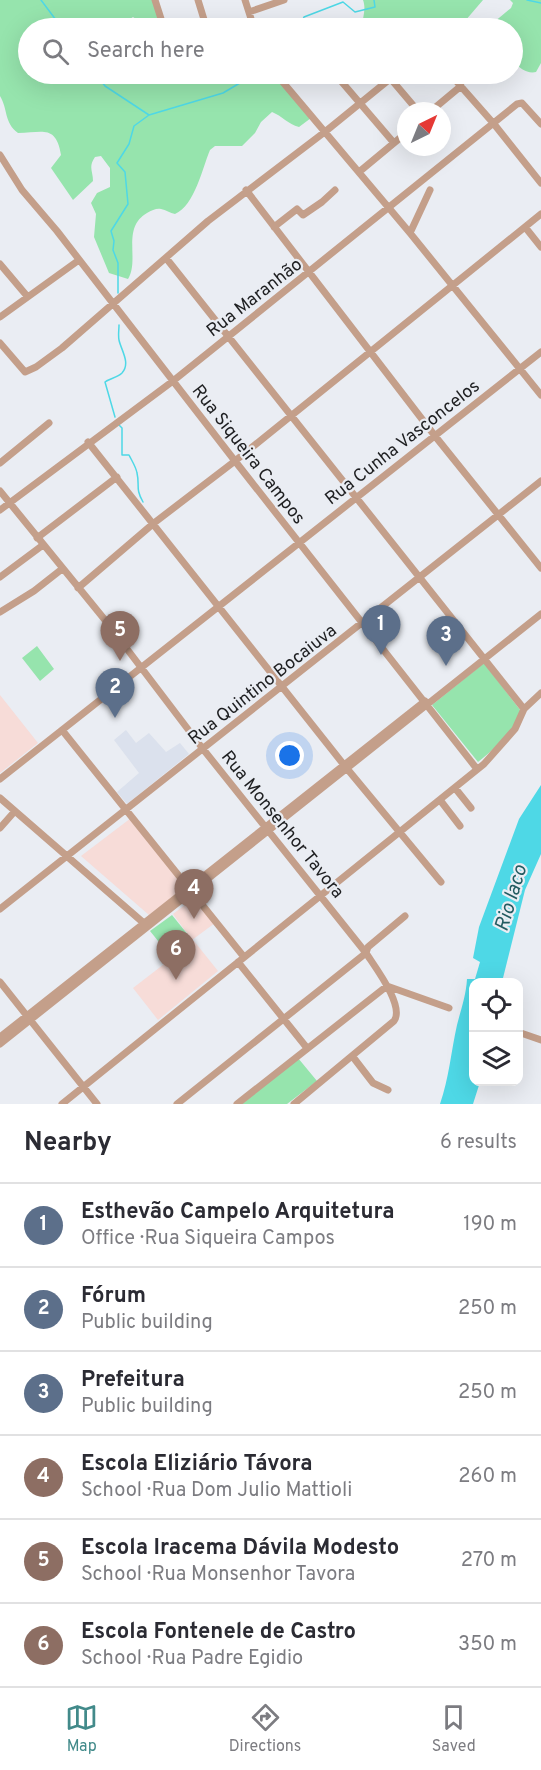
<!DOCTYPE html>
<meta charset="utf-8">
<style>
:root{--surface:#fff;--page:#f2f2f3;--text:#2b2b33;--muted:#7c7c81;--line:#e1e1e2;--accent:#428a8a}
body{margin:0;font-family:Overpass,sans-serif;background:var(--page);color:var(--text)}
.controls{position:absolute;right:18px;bottom:18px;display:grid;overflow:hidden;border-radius:12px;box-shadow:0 6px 24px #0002}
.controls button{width:54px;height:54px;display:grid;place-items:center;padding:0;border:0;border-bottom:2px solid var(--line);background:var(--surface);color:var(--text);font:30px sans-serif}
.compass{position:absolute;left:397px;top:102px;width:54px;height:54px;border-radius:50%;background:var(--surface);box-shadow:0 6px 24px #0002;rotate:43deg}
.you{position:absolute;left:290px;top:756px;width:21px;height:21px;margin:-15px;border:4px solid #fff;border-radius:50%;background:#1a73e8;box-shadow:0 0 0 9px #1a73e833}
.badge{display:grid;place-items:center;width:39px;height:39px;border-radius:50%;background:var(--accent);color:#fff;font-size:20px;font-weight:700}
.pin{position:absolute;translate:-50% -50px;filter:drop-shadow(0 2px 3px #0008)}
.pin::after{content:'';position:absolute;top:32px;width:21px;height:18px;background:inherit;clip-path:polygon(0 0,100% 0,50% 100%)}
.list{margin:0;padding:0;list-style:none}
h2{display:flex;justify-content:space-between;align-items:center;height:78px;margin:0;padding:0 24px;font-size:26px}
h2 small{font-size:20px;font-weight:400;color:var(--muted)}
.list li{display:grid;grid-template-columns:39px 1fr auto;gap:18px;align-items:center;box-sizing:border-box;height:84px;padding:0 24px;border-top:2px solid var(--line)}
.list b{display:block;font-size:22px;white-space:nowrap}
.list p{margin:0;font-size:20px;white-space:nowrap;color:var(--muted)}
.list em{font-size:20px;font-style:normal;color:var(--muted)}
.icon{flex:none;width:33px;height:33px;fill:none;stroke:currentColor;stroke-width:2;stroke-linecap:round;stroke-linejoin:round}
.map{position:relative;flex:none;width:541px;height:1104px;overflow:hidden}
.search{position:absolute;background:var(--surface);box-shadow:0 6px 24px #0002;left:18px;right:18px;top:18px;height:66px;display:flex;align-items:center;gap:15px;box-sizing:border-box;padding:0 21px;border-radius:33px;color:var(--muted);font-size:22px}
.sheet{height:582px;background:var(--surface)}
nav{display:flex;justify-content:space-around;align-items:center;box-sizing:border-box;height:84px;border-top:2px solid var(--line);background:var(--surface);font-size:16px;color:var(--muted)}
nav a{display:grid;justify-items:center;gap:3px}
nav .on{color:var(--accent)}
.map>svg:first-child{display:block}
</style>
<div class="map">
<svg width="541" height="1104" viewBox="0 0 541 1104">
<rect width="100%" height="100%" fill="#eaedf3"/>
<path fill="#dbe1ed" d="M126,730l10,13 13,-10 17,19 14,-9 9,11 -62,50 -10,-12 22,-19 -25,-33z"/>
<path fill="#f7dcd8" d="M0,695l38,48 -38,30z
M131,818l54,70 -36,27 -68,-59z
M194,898l21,25 -23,17 -19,-26z
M194,941l24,30 -60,49 -25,-32z"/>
<path fill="#96e4ad" d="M0,0h154l7,24 -15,2 -13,-9 -17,11h-88v46h113l14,7 10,1 18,-8h91l37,44 -12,9c-11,-3 -17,-11 -27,-15l-11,10 -6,11 -13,13h-27l-5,4c-8,19 -15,55 -35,64 -5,-1 -9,-4 -14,-5 -4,-1 -9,1 -14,4 -26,15 -7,47 -19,66l-19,-6 -15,-36 2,-23 -5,-11 6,-10 13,-6v-19l-9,-12 -6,1c-7,10 -2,14 -2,24l-20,19 -22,-32 10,-13c-5,-31 -19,-22 -43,-22 -14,-10 -10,-24 -18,-37z
M363,0h120l-24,28h-46l-22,-10 -5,1 -3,9h-20c-2,-9 4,-17 0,-28z
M510,0h31v63l-5,9c-9,2 -16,-4 -23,-10l-1,-34h-25l24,-20 2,-5z
M37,646l17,23 -14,12 -18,-23z
M484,663l37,48c-9,24 -24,35 -43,51l-46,-57z
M172,915l21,26 -22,16 -21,-26z
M298,1058l19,23 -30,23h-45z"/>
<path fill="#4ed8e6" d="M541,785v69l-16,36 -23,92h-28v100h6l-7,22h-33c9,-26 11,-52 17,-79 4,-16 9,-29 10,-46h8l5,-17 -7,-4 6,-31 40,-108z"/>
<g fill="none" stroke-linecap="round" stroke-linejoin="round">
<path stroke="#4ed8e6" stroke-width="1.5" d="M41,0l21,28
M527,0l14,3
M303,28l-3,-2 4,-9 39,-15 12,10 20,-5 -1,-7
M96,74l9,12 44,29 74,-22 32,-19
M118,293v-30l-5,-13 1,-9 -3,-10 17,-27 -3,-32 -8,-9 12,-19 5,-18 15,-11
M115,417l-10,-35c5,-4 12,-4 17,-9 9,-10 -1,-23 -3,-33 -1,-5 0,-10 0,-15
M118,424l4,4v27h7c3,6 7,12 8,18 3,13 -2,15 6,29"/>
<path stroke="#c49f8a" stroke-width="7" d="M155,0l9,28
M198,0l8,26
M245,0l9,28
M249,12l35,-12
M180,28l71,-7
M276,74l134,159 131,162
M335,74l59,69
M450,74l44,50 47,59
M390,78l28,33
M431,111l30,-25
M0,155l22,35 35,41 178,230 242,308
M359,172l47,-39
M246,190l189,246 106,132
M274,227l23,-18 6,6 19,-13 13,-12
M525,227l16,20
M410,233l20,-43
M166,258l358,451
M0,264l27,32
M0,317l79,-57
M0,343l25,29 11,-5 26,-19 146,-127 118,-90 70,-57
M88,442l256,323 97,117
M0,463l49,-40
M0,491l105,129 98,129 163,204c9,14 39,53 28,68l-100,83
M0,510l173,-129 344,-277 5,-1 19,21
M37,538l80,-61
M0,577l43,-32
M78,588l76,-65 81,-62 306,-247
M0,612l34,-21 28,-22
M62,730l182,227
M0,779l541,-427
M455,788l16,20
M0,798l146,127
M440,800l20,26
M0,828l15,-17
M0,909l541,-428
M238,962l69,86
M0,982l97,122
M518,1032l23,8
M0,1037l425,-336
M0,1044l541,-430
M353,1057l20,26 15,7
M62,1104l422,-340 31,-35 9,-20 17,-16
M177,1104l189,-151 2,-6 37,-31
M237,1104l150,-118 62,22"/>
</g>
<g text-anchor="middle" stroke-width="4.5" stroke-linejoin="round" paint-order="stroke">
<g font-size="18" fill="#1e1f21" stroke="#eaedf3">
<text transform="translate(254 297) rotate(-38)" y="6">Rua Maranhão</text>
<text transform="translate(402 442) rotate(-38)" y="6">Rua Cunha Vasconcelos</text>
<text transform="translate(249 454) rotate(52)" y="6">Rua Siqueira Campos</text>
<text transform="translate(262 684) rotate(-38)" y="6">Rua Quintino Bocaiuva</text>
<text transform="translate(283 824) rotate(51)" y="6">Rua Monsenhor Tavora</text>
</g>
<g font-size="20" font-style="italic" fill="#235c62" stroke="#eaedf3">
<text transform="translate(510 898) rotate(-73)" y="7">Rio Iaco</text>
</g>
</g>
</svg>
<div class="controls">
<button><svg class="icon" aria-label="locate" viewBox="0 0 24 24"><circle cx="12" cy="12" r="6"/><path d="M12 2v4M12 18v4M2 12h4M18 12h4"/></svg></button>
<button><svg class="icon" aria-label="layers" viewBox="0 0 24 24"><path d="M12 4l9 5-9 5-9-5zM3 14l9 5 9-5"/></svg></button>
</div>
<svg class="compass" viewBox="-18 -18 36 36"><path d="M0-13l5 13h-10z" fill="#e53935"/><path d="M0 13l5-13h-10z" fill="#7c7c81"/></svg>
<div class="you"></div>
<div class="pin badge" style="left:381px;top:655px;background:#5c6f8a">1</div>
<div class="pin badge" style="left:115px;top:718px;background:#5c6f8a">2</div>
<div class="pin badge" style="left:446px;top:666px;background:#5c6f8a">3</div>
<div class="pin badge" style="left:194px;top:919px;background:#8d6e63">4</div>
<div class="pin badge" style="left:120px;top:661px;background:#8d6e63">5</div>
<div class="pin badge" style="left:176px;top:980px;background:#8d6e63">6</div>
<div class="search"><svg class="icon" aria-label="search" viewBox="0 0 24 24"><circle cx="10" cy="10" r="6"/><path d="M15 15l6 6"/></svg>Search here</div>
</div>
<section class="sheet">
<h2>Nearby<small>6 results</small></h2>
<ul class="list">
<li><span class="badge" style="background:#5c6f8a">1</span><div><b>Esthevão Campelo Arquitetura</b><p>Office · Rua Siqueira Campos</p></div><em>190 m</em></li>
<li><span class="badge" style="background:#5c6f8a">2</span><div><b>Fórum</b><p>Public building</p></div><em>250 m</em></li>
<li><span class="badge" style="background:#5c6f8a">3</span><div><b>Prefeitura</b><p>Public building</p></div><em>250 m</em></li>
<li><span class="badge" style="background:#8d6e63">4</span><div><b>Escola Eliziário Távora</b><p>School · Rua Dom Julio Mattioli</p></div><em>260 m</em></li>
<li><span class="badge" style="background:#8d6e63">5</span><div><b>Escola Iracema Dávila Modesto</b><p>School · Rua Monsenhor Tavora</p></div><em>270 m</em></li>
<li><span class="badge" style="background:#8d6e63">6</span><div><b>Escola Fontenele de Castro</b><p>School · Rua Padre Egidio</p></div><em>350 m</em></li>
</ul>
</section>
<nav>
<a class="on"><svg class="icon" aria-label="map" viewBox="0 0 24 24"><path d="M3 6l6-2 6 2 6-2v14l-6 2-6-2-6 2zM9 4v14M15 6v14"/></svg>Map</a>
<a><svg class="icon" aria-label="directions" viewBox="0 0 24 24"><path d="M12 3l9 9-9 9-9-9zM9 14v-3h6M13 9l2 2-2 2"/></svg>Directions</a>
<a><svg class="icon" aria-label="saved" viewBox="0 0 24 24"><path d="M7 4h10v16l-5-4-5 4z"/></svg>Saved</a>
</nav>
